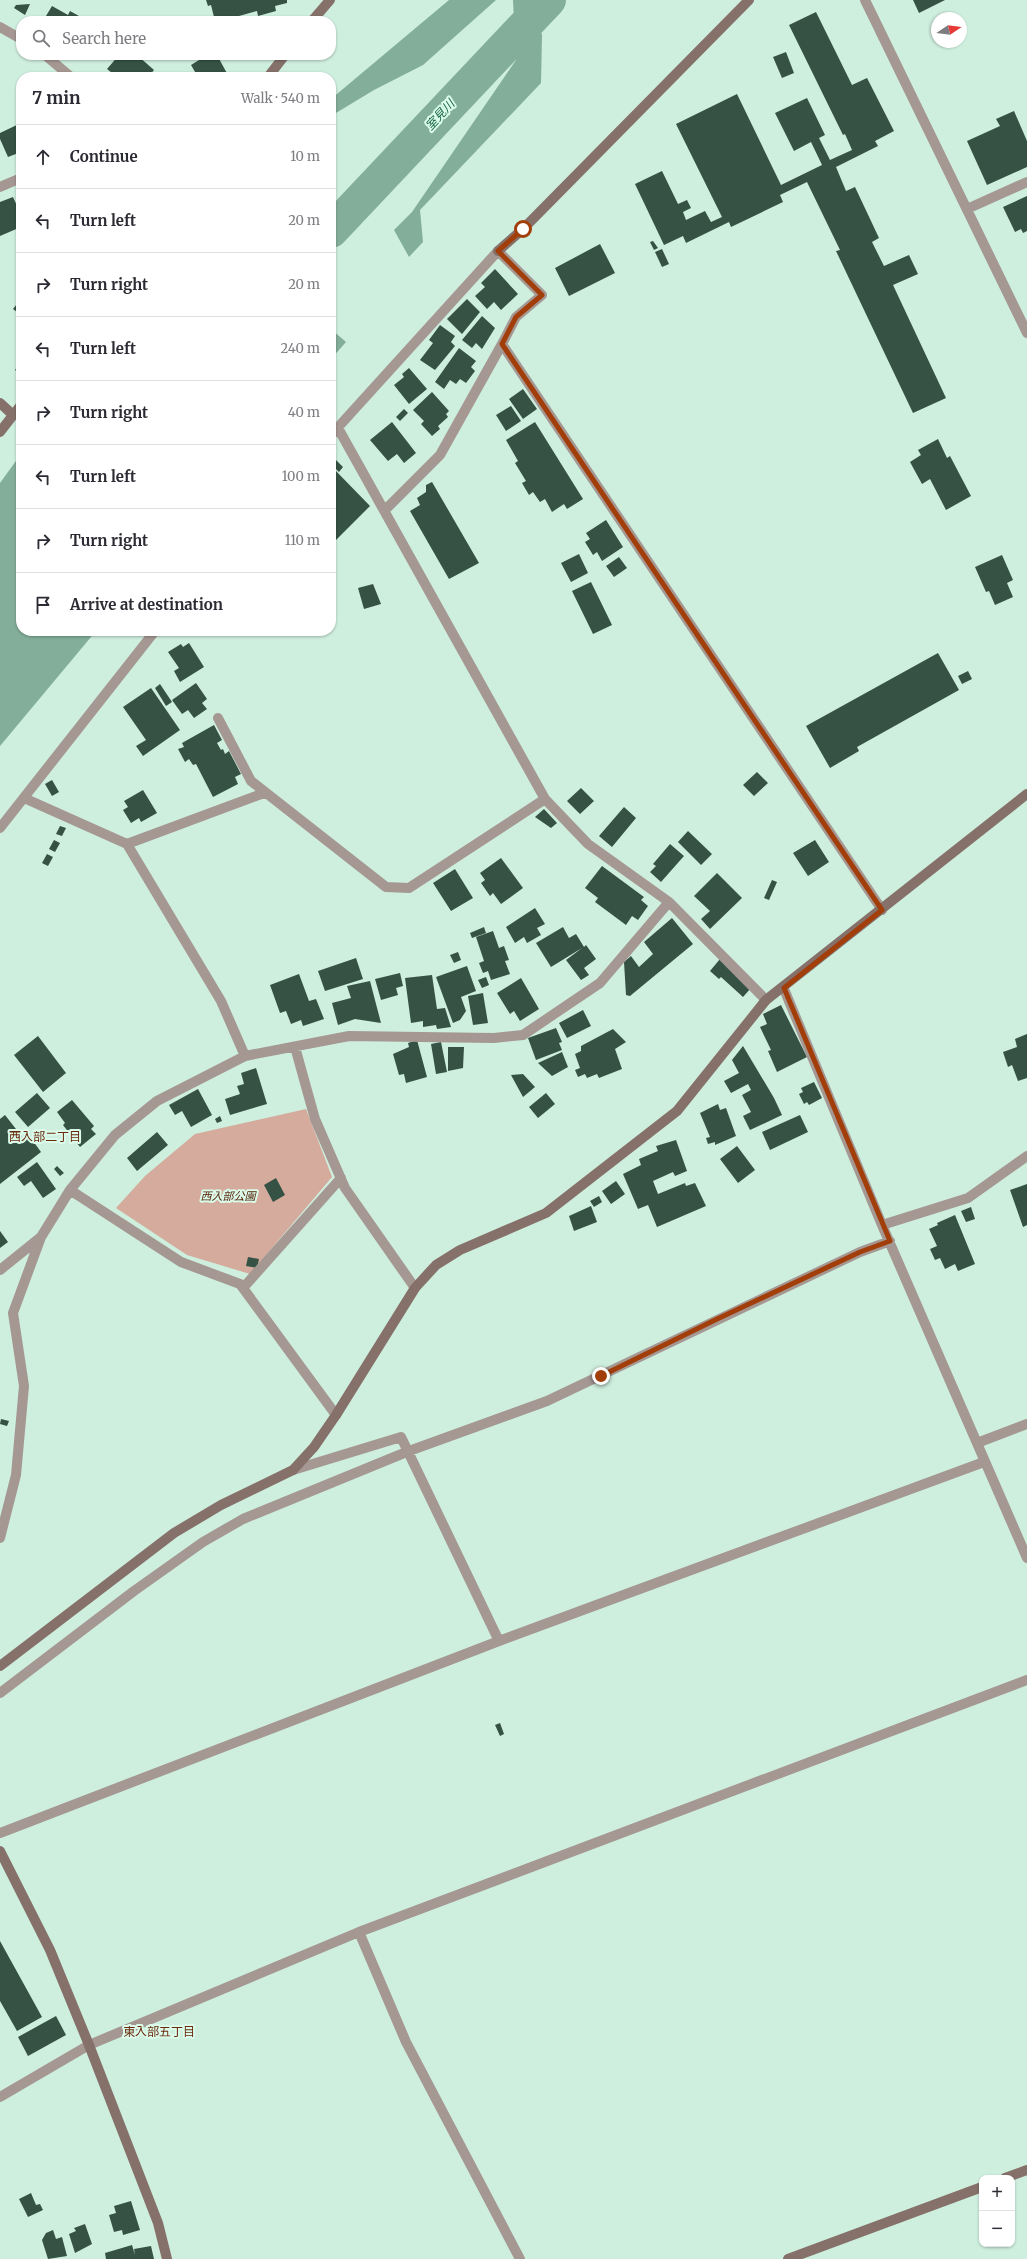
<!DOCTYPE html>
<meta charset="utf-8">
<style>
:root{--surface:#fff;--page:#f7f7f7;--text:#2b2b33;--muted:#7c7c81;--line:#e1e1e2}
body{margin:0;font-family:Merriweather,"Noto Sans JP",serif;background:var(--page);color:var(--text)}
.controls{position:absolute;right:12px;bottom:12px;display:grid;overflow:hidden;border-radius:8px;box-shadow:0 1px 3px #0004}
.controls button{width:36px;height:36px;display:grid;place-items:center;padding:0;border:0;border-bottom:1px solid var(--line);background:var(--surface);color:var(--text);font:20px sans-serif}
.compass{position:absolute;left:931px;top:12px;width:36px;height:36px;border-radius:50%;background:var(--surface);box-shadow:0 1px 3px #0004;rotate:77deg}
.stop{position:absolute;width:12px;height:12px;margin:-9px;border:3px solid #a23e09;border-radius:50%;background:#fff}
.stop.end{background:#a23e09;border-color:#fff;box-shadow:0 1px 4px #0008}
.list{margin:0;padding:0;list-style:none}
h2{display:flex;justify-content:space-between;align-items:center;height:52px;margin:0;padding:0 16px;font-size:17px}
h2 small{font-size:13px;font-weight:400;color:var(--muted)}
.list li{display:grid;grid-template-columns:26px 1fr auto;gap:12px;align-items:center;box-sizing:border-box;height:64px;padding:0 16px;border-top:1px solid var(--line)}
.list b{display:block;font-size:15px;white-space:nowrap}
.list em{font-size:13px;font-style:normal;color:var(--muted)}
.icon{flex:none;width:22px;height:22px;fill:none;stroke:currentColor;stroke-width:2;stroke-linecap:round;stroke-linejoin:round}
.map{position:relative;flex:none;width:1027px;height:2259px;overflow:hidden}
.search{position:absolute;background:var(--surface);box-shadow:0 1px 3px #0004;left:16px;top:16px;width:320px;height:44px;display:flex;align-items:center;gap:10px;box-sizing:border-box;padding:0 14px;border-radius:16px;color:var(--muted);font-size:15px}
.panel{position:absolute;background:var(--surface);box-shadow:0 1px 3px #0004;left:16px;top:72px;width:320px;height:564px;border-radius:16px}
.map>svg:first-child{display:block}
</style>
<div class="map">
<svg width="1027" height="2259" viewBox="0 0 1027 2259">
<rect width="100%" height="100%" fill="#ceeede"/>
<path fill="#d4ab9c" d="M306,1109l26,68 -82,97 -63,-19 -71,-47 29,-32 50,-42z"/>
<path fill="#83ae99" d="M449,0h47l-73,65 -49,25 -43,26v-17z
M513,0h16l13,35 -1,48 -121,127 3,32 -14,15 -15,-27 18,-18 104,-152z
M331,329l15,13 -15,17z
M21,454v177h75l-96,115v-263z"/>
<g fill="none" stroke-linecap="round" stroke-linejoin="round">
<path stroke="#83ae99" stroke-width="34" d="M331,231l218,-231"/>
</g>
<path fill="#365244" d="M206,0h81v3l-12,3 1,5 -18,5 -1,-5 -18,5 1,5h-10l-1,-2 -14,2 -4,-16 -3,1z
M913,0h32l-26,13z
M30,4l-5,11 -11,-7 2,-3z
M52,6l16,9 2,-4 9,5 -2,5h-34z
M816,12l36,73 15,-7 27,53 -19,10 3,5 -42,21 10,24 9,-4 24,51 -7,4 12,24 25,-11 9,19 -25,11 53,113 -33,15 -77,-162 4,-1 -33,-68 -27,13 3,7 -52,25 -2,-5 -43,21 -3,-7 -19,9 -29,-61 27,-13 16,33 9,-4 4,8 -8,4 3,8 19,-9 6,11 11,-5 -46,-93 61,-30 44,91 41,-20 -11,-23 -17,9 -19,-38 32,-15 18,37 -6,3 11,22 22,-10 -7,-16 -2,1 -54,-110z
M786,52l8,21 -12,5 -9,-21z
M119,55h18l17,15 -6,7h-31l-10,-8z
M207,55h10l12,22h-31l-7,-12z
M1014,111l13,30v26l-40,18 -20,-44 33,-15 -4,-7z
M21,123v29l-13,5 -8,-18v-6z
M1027,196v35l-4,2 -2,-4 -6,3 -12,-25z
M13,197l5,11 3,-1v20l-21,9v-34z
M653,241l5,7 -4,2 -4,-8z
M600,244l15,29 -46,23 -14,-28z
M662,249l7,15 -7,3 -7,-15z
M495,269l23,25 -17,16 -7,-8 -7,7 -12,-13 10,-9 -4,-4z
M21,299v16l-8,-6z
M467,299l13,13 -18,22 -15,-15z
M482,316l13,12 -13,21 -6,-6 -4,5 -10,-8z
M440,325l15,11 -4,6 4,4 -20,24 -15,-10 13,-17 -4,-3z
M459,348l17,13 -5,6 4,4 -9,12 -6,-4 -4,5 -6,-4 -6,9 -9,-7z
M21,362v12l-6,-4z
M409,368l18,21 -18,15 -15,-19 10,-8 -2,-3z
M523,389l14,20 -14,10 -14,-20z
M432,392l17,19 -3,3 2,3 -10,9 2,3 -8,7 -11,-12 3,-3 -11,-11z
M511,406l10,15 -15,10 -10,-16z
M404,409l4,4 -8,8 -4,-4z
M392,422l24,31 -12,10 -7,-9 -9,7 -18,-21z
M535,422l48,77 -16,10 -3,-5 -12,8 -7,-13 -5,3 -7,-10 -4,3 -7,-12 4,-2 -11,-18 3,-2 -12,-21z
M938,439l9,19 3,-2 21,40 -25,14 -16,-31 -8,5 -12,-22 11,-7 -3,-5z
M331,455l12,12 -4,5 -6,-6 -2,2z
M335,470l35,36 -39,39v-72z
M432,482l47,81 -30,16 -39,-68 10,-6 -3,-7 9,-6v-7z
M606,520l17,27 -21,14 -5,-9 -4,3 -8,-13 5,-3 -4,-6z
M579,554l9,19 -17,9 -10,-19z
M1002,555l11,25 -6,3 6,14 -18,8 -6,-14 -3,1 -11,-25z
M619,557l8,11 -13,9 -8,-11z
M591,582l21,43 -19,9 -21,-43z
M373,584l8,20 -17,5 -6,-21z
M189,643l15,24 -24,15 -6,-11 5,-3 -11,-16 13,-8 2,3z
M938,653l21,37 -102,57 2,4 -29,17 -24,-42z
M968,671l4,8 -10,5 -4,-8z
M196,683l11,16 -5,4 5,6 -13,9 -6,-8 -6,4 -10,-14z
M160,684l12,18 -6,4 -11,-18z
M151,688l29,42 -37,26 -7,-10 10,-6 -23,-33z
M214,725l8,15 -5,3 4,7 2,-1 2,5 4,-3 12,23 -6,3 3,7 -25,13 -17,-33 -3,1 -4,-6 -4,3 -7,-13 6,-2 -2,-4z
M757,772l11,11 -14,13 -11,-11z
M52,780l7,12 -7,4 -7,-12z
M581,788l13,13 -14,13 -13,-13z
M143,790l14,23 -16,9 -2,-4 -8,5 -8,-13 5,-3 -4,-6z
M624,807l12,11 -24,29 -13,-11z
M544,809l13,14 -6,5 -16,-11z
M60,826l6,2 -4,8 -6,-2z
M688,831l24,23 -11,11 -23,-23z
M54,840l6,3 -5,9 -6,-3z
M815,840l14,22 -21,14 -15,-23z
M670,844l14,12 -23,26 -11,-10 6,-6 -3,-2z
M47,854l6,3 -5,9 -6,-3z
M501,858l22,30 -22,16 -8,-11 -3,3 -9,-13 4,-3 -5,-7z
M602,866l42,31 -3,3 7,6 -10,14 -6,-4 -6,9 -31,-23 3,-4 -13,-10z
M455,869l18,29 -22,13 -18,-28z
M717,873l25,25 -32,31 -9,-10 9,-8 -16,-15z
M772,880l5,2 -8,18 -5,-2z
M535,908l10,16 -8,4 4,7 -14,8 -3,-6 -9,6 -9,-16z
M672,918l21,26 -63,52 -4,-1 -2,-33 7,-6 8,11 14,-13 -9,-12z
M484,927l2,6 -14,5 -2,-5z
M563,927l6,11 7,-4 8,13 2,-2 10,14 -12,9 5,7 -8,5 -15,-20 16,-12 -31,19 -15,-24z
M493,931l6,17 5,-2 5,14 -4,1 5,13 -19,6 -3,-9 -5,2 -4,-10 5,-2 -8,-24z
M458,952l3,8 -7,3 -4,-8z
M356,958l7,21 -38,12 -7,-20z
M720,959l31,29 -8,9 -22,-20 -2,2 -9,-8z
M467,966l9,25 -15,6 5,14 -6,9 -7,3 -17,-46z
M400,973l3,13 -7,2 2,7 -17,5 -6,-21z
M299,974l10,27 7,-2 8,20 -21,7 -2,-6 -10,4 -5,-13 -6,2 -10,-28z
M432,975l5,34 8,-1 6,19 -14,2 -1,-4 -13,2v-6l-12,2 -6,-45z
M486,977l3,8 -7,3 -4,-8z
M521,978l18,31 -19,12 -6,-10 -4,3 -13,-21z
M370,981l11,42 -26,-4 -17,6 -6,-22 19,-5 -4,-12z
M483,993l5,30 -15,2 -5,-29z
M781,1005l26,52 -30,15 -9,-21 3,-1 -11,-23 7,-3 -4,-10z
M583,1010l8,16 -24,12 -8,-15z
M556,1028l6,14 -3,1 3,7 -26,10 -8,-22z
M613,1029l13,13 -11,7 7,20 -23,9 -2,-4 -10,4 -2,-4 -7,3 -3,-7 5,-2 -5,-14 6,-3v-5z
M1027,1034v44l-9,3 -6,-16 -4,2 -5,-15 14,-5 -2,-8z
M38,1036l28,37 -23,19 -29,-37z
M417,1040l10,37 -21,6 -2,-9 -5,1 -6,-21 16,-7 -1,-4z
M441,1042l6,30 -11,2 -5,-30z
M743,1046l31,52 8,17 -32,15 -7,-14 8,-4 -9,-17 9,-5 -3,-6 -17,9 -7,-12 15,-8 -7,-13z
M448,1047h16l-1,21 -15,3z
M562,1052l6,15 -16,9 -14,-13z
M256,1068l11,36 -37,11 -5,-16 15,-5 -3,-8 7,-2 -3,-11z
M523,1074l12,13 -12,10 -12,-22z
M814,1082l8,16 -13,7 -2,-3 -3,2 -5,-10 4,-2 -2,-4z
M198,1089l14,26 -21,12 -9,-16 -7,4 -6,-10z
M37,1093l13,15 -22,19 -13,-15z
M546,1093l9,11 -17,14 -9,-11z
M72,1100l22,26 -3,3 5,5 -16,13 -17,-22 2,-2 -8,-11z
M718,1104l2,6 6,-2 10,28 -21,9v-3l-7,2 -2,-6 4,-1 -10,-24z
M5,1115l18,23 5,-4 13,18 -41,32v-65z
M800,1115l8,17 -38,18 -8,-18z
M220,1116l2,5 -5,2 -2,-4z
M157,1132l11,13 -31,26 -10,-13z
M676,1140l11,31 -12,5 -2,-4 -20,9 5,13 27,-11 1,3 9,-3 11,23 -49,21 -9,-22 -10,4 -15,-35 18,-9 -2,-6 19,-8 -2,-5z
M737,1146l18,24 -17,13 -18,-24z
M37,1162l19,27 -13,9 -12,-17 -7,5 -7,-9z
M57,1166l7,7 -4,3 -6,-7z
M276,1178l9,17 -12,7 -9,-17z
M616,1181l9,13 -14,10 -9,-13z
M1027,1184v41l-4,2 -13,-37z
M599,1196l3,6 -8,5 -4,-6z
M591,1206l6,16 -23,9 -5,-15z
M971,1207l4,12 -9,3 -5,-11z
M955,1215l20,49 -17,7 -3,-7 -10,5 -5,-11 -5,2 -5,-11 7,-3 -8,-17 9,-4 -1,-2z
M0,1231l8,11 -8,6z
M248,1257l11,2 -2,9 -11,-2z
M1,1419l8,2 -2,5 -7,-2z
M500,1723l4,11 -4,2 -5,-11z
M0,1941l42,76 -25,14 -17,-30z
M56,2016l10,19 -38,21 -10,-19z
M31,2193l5,12 4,-1 3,6 -15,7 -9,-18z
M131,2201l9,29 -17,5 -1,-5 -8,2 -5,-17 7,-2 -2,-7z
M85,2224l7,20 -17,9 -6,-19 7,-3 -2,-3z
M53,2230l3,9 6,-2 5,19 -19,3 -6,-19 4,-7z
M132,2245l3,10 -1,-6 17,-3 3,13h-48l-1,-6z"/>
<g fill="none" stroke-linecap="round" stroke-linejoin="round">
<path stroke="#a59792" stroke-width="10" d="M865,0l162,333
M0,27l21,12
M45,55l26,22
M0,187l21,-9
M967,209l60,-27
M338,428l207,371 43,45 81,58 97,98
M331,435l167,-184 44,44 -26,22 -14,27 380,566
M385,510l55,-55 62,-111
M218,718l33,63 135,106 23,1 136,-89
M24,798l103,46 94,157 24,55
M0,828l155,-197
M127,844l137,-51
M784,989l98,236 145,333
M295,1047l20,72 30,69 70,100
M70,1190l111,72 59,22 96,131
M882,1225l86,-27 59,-42
M0,1270l41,-33
M243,1288l98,-110
M977,1443l50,-19
M293,1470l108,-33 98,204
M0,1538l16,-63 8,-89 -11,-73 28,-76 29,-47 45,-55 42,-34 88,-45 104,-20 145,2 29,-3 77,-52 69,-81
M0,1693l134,-102 69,-49 40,-23 166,-68 138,-50 313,-149 30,-11
M0,1833l499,-192 485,-179
M359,1932l47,110 114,217
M0,2097l89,-52 270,-113 668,-252"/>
<path stroke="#85716a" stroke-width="10" d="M312,21l18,-21
M268,77l17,-22
M498,251l25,-22 226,-229
M0,403l13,12
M0,432l21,-27
M0,1666l174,-133 47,-28 72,-35 21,-23 22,-32 79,-127 21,-23 24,-15 86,-37 131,-102 89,-111 261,-206
M0,1851l50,99 39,95 69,178 9,36
M1005,2178l22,-8
M788,2259l194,-72"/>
</g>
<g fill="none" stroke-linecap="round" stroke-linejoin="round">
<path stroke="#a23e09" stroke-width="5" d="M523,229l-25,22 44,44 -26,22 -14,27 380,566 -98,78 106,253 -30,11 -145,68 -114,56"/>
</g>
<g text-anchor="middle" stroke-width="4" stroke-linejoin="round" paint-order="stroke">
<g font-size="11" font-style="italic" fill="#57220a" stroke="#dbfceb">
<text x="228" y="1200">西入部公園</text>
</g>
<g font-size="12" font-style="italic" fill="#186246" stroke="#dbfceb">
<text transform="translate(440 115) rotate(-47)" y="4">室見川</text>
</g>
<g font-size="12" fill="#6a2a0c" stroke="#dbfceb">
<text x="45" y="1141">西入部二丁目</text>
<text x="159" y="2036">東入部五丁目</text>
</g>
</g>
</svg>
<div class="controls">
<button>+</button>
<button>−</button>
</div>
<svg class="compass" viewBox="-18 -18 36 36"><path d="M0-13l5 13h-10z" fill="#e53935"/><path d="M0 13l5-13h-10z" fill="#7c7c81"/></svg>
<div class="stop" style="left:523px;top:229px"></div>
<div class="stop end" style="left:601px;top:1376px"></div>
<div class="search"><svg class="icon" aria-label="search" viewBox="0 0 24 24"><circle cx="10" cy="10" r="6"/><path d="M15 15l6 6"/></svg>Search here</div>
<section class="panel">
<h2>7 min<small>Walk · 540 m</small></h2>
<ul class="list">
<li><svg class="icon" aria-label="ahead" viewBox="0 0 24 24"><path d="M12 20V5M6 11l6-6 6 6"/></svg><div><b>Continue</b></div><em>10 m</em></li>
<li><svg class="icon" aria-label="left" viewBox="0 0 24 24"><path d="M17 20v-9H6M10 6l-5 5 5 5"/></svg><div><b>Turn left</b></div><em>20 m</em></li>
<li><svg class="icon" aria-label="right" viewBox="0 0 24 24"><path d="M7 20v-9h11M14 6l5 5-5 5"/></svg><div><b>Turn right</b></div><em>20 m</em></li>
<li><svg class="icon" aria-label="left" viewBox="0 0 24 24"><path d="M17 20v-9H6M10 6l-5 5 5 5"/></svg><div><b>Turn left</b></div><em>240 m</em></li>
<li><svg class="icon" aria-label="right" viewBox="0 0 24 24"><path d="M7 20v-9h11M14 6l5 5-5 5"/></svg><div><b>Turn right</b></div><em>40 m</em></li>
<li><svg class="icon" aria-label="left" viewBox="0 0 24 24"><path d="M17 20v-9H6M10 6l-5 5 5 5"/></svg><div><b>Turn left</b></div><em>100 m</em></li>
<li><svg class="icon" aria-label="right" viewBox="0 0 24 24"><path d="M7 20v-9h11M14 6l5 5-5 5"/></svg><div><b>Turn right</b></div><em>110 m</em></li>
<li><svg class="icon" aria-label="arrive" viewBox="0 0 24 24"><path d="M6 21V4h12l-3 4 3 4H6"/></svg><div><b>Arrive at destination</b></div></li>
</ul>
</section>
</div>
